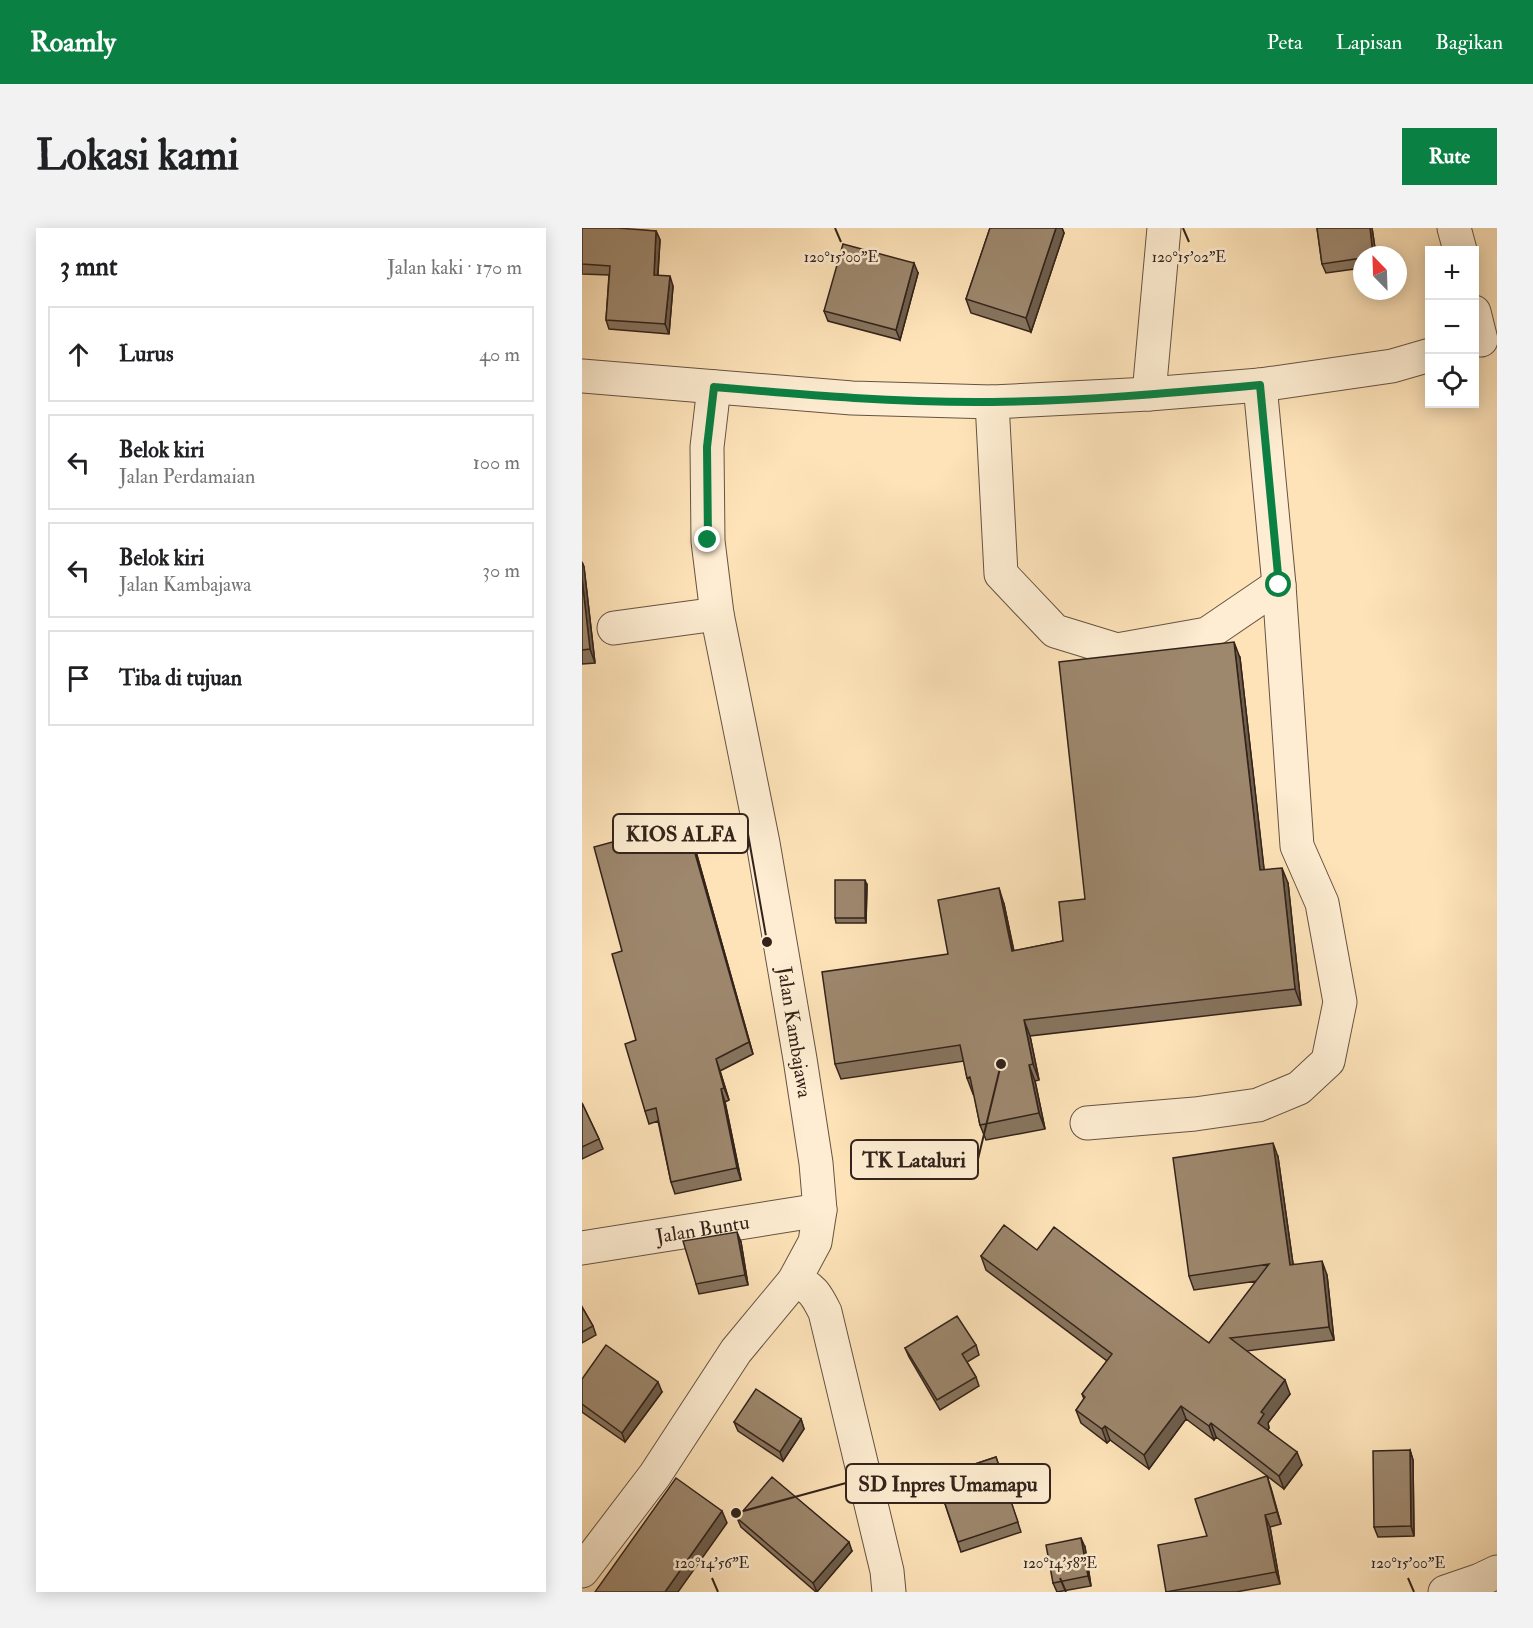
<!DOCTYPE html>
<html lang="id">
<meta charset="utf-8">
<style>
:root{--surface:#fff;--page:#f2f2f2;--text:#202124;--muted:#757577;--line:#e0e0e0;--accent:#0b8043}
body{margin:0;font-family:"IM FELL Double Pica",serif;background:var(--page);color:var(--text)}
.controls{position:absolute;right:18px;top:18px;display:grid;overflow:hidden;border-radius:0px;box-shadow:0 3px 15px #0003}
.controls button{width:54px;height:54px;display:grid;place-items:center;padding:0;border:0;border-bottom:2px solid var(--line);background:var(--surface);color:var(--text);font:30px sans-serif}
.compass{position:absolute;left:771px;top:18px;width:54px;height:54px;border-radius:50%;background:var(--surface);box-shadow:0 3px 15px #0003;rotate:337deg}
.stop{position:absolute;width:18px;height:18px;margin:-14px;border:4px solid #0b8043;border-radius:50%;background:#fff}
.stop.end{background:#0b8043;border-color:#fff;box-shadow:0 2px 6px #0008}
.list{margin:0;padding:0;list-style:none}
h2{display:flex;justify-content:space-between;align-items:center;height:78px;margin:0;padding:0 24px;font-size:26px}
h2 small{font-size:20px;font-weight:400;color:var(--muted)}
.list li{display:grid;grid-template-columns:39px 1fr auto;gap:18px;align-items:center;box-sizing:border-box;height:96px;margin:0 12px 12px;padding:0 12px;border:2px solid var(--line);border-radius:0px}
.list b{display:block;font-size:22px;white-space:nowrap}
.list p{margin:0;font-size:20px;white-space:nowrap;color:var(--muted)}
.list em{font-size:20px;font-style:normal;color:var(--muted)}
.icon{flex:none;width:33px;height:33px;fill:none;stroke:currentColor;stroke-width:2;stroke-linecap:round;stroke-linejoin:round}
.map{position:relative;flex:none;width:915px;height:1364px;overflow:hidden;border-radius:0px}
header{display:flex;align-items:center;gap:36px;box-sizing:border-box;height:84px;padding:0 30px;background:var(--accent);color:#fff}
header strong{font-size:28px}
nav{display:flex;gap:33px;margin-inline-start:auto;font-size:21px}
.intro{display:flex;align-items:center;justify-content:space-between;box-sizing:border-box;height:144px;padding:0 36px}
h1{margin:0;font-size:42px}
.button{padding:15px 27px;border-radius:0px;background:var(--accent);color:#fff;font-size:21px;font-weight:700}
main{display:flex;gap:36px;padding:0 36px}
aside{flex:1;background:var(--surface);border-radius:0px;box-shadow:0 3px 15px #0003}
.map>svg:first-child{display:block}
</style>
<header>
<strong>Roamly</strong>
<nav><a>Peta</a><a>Lapisan</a><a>Bagikan</a></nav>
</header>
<div class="intro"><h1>Lokasi kami</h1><a class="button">Rute</a></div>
<main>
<aside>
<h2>3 mnt<small>Jalan kaki · 170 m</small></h2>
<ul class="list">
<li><svg class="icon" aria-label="ahead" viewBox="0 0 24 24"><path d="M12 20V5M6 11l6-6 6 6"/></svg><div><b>Lurus</b></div><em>40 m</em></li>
<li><svg class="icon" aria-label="left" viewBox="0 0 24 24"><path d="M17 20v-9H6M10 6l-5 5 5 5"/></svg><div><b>Belok kiri</b><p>Jalan Perdamaian</p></div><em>100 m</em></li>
<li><svg class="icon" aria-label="left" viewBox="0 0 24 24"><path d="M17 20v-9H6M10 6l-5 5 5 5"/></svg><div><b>Belok kiri</b><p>Jalan Kambajawa</p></div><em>30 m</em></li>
<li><svg class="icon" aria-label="arrive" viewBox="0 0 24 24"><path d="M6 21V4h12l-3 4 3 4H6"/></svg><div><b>Tiba di tujuan</b></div></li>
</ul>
</aside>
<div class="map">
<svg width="915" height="1364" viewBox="0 0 915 1364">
<rect width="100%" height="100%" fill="#fee3b9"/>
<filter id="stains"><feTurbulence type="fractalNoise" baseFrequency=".00333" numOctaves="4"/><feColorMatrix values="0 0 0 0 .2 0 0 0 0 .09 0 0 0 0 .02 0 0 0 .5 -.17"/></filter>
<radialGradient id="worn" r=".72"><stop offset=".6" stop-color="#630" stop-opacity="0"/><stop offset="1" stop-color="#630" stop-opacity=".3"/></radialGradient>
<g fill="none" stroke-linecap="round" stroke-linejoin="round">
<defs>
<g id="minor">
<path d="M872,0l6,22"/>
<path d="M892,84l7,28"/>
<path d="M0,148l270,22 140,4 157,-8 111,-9 132,-19 38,-11"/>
<path d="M567,166l15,-166"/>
<path d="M410,174l9,172 54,57 62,19 90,-16 72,-49"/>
<path d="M32,400l103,-14"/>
<path d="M505,895l108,-9 63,-9 41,-17 29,-27 12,-59 -18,-99 -25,-57 -18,-261 -19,-200"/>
<path id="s1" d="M0,1020l238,-38"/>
<path d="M212,1053c18,5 23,15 31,31l62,259 2,21"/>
<path d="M0,1343l73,-96 81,-124 58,-70 21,-39 5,-32 -4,-47 -16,-104 -37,-216 -46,-229 -9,-73 -1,-94 7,-60"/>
<path d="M863,1364l35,-12 17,-8"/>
</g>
</defs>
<use href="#minor" stroke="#665342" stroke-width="35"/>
<use href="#minor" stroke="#feedd2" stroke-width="33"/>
</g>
<path fill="#87745e" stroke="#33231b" stroke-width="1.5" d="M0,0l74,3 4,9 -2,35 15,11 -4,48 -60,-5 -3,-9 3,-45 -27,-1z
M408,0h72l2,5 -33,99 -60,-19 -5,-14z
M735,0h55l4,27h-14v13l-36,5 -4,-9z
M336,45l-18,67 -72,-19 -4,-10z
M0,334l2,5 11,96 -13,1z
M658,430l24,212 24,13 13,122 -271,31 9,44 -4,1 10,48 -59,11 -6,-15 -6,-32 -1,1 -6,-16 -3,-17 -123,18 -6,-15 113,-110 56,-50 10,47 49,-10 22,-42z
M109,606l62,220 -33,17 9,29 -4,2 16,78 -66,14 -4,-12 -13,-61 -9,3 -4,-13 -9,-71 -14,-89z
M285,657l-1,38h-30l-1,-5z
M0,875l17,36 4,10 -21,10z
M696,929l15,107 34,11 7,65 -88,11 44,43 -22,29 1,5 -1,2 34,35 -18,24 -17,-13 14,48 -11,3 10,57 -44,8h-70l41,-56 60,-60 -51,-39 -2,3 -28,-21 -37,50 -39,-29 -3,3 -26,-20 -5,-13 8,-11 -2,-5 25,-33 -121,-91 -5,-14 56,-6 172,93 48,-62 -63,9 -5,-14z
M159,1014l7,43 -49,9 -3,-10z
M0,1079l11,19 3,9 -14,8z
M394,1117l3,10 -12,7 9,15 3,9 -39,24 -31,-53 -4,-9z
M0,1151l80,13 -37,50 -43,-30z
M219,1191l3,10 -21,32 -45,-30 -4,-9z
M828,1222l3,10 1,76 -36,1 -4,-10z
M414,1229l25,75 -60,20 -25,-75z
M155,1290l115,33 -36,41 -75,-65z
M503,1319l6,39 -34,6 -4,-9z"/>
<path fill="#6e5e4c" stroke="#33231b" stroke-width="1.5" d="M474,0h6l2,5 -33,99 -5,-14z
M788,0h2l4,27h-3z
M74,3l4,9 -3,44 -3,-9z
M332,35l4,10 -18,67 -4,-10z
M88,48l3,10 -4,48 -4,-10z
M0,334l2,5 11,96 -5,-14 -8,-70z
M652,414l6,16 26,228 -6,-16z
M104,594l5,12 62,220 -4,-12z
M700,640l6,15 13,122 -6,-16z
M283,652l2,5 -1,38 -1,-5z
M417,660l5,16 13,63 -5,-16z
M442,792l6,16 9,44 -6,-16z
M134,831l4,12 9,29 -5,-12z
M447,837l6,16 10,48 -6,-16z
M139,861l4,13 16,78 -4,-12z
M691,915l5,14 17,121 -5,-13z
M155,1004l4,10 7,43 -3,-10z
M740,1033l5,14 7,65 -5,-13z
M703,1152l5,14 -22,29 1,5 -6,8 -5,-13 3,-11z
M76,1154l4,10 -37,50 -3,-9z
M599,1178l5,13 -37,50 -5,-14z
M219,1191l3,10 -21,32 -3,-9z
M629,1195l5,14 -2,3 -5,-14z
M523,1198l5,14 -3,3 -5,-14z
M828,1222l3,10 1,76 -3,-10z
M715,1224l5,13 -18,24 -5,-13z
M685,1248l4,12 10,36 -4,-12z
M140,1283l5,12 -49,69h-13z
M683,1287l5,12 10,57 -4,-12z
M499,1310l4,9 6,39 -3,-10z
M267,1314l3,9 -35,41 -4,-9z"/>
<path fill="#9d876d" stroke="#33231b" stroke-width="1.5" d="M0,0h36l38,3 -2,44 16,1 -5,48 -59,-4 4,-54 -28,-2z
M408,0h66l-30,90 -60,-19z
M735,0h53l3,27h-11v3l-40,6z
M261,16l71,19 -18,67 -72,-19z
M0,351l8,70 -8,1z
M652,414l26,228 22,-2 13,121 -271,31 9,44 -4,1 10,48 -59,12 -10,-48 -3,1 -7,-33 -125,19 -13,-92 126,-18 -10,-54 61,-12 13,63 51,-10 -4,-39 26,-3 -26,-237z
M104,594l63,220 -33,17 8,29 -3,1 16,79 -66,14 -15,-74 -11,3 -20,-67 11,-4 -24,-86 10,-3 -28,-104z
M253,652h30v38h-30z
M0,875l17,36 -17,8z
M691,915l17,122 32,-4 7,66 -99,11 55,42 -24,32 3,2 -6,9 39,29 -18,24 -68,-53 -2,3 -28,-20 -37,49 -39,-29 -3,3 -26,-19 9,-13 -3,-3 30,-40 -131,-98 23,-31 33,25 17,-23 155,116 60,-79 -80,12 -16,-118z
M155,1004l8,43 -49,9 -13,-43z
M0,1079l11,19 -11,6z
M375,1088l19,29 -14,9 14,23 -39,23 -32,-52z
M24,1117l52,37 -36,51 -40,-29v-25z
M174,1161l45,30 -21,33 -46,-30z
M828,1222l1,76 -37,1 -1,-76z
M414,1229l22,65 -60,20 -22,-65z
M685,1248l10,36 -12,3 11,57 -110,20 -8,-47 49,-9 -12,-37z
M190,1249l77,65 -36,41 -76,-65z
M94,1250l46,33 -57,81h-70z
M499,1310l7,38 -35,7 -7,-38z"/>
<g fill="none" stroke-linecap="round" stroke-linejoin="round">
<path stroke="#0b8043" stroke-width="8" d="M126,312l-1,-93 7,-60c93,8 185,16 278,15 89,-1 179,-9 268,-17l19,200"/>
</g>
<path fill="none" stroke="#33231b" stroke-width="2" d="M253,0l6,14M601,0l6,14M130,1350l6,14M478,1350l6,14M826,1350l6,14"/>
<g text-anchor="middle" stroke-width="5" stroke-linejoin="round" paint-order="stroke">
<g font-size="20" fill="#33231b" stroke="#feedd2">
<text transform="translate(213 804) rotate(81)" y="7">Jalan Kambajawa</text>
<text dy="7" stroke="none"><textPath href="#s1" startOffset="122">Jalan Buntu</textPath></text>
</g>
</g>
<g font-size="15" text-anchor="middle" fill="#33231b" stroke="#feedd2" stroke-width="5" stroke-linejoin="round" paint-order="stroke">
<text x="259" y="34">120°15'00"E</text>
<text x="607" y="34">120°15'02"E</text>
<text x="130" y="1340">120°14'56"E</text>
<text x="478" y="1340">120°14'58"E</text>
<text x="826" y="1340">120°15'00"E</text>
</g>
<path fill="none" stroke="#33231b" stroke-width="2" d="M185 714L166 606M419 836L396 931M154 1285L264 1255"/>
<g fill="#33231b" stroke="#feedd2" stroke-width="2">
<circle cx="185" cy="714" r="6"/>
<circle cx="419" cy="836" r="6"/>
<circle cx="154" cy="1285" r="6"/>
</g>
<g fill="#feedd2" stroke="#33231b" stroke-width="2">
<rect x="31" y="586" width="135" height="39" rx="6"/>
<rect x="269" y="912" width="127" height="39" rx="6"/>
<rect x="264" y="1236" width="204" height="39" rx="6"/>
</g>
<g font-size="21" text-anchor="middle" font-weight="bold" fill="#33231b">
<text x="99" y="613">KIOS ALFA</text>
<text x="332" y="939">TK Lataluri</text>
<text x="366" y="1263">SD Inpres Umamapu</text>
</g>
<rect width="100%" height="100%" filter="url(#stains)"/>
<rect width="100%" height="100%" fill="url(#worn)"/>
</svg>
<div class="controls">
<button>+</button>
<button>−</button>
<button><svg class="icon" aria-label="locate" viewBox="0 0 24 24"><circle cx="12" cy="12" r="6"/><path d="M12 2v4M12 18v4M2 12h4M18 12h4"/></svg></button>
</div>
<svg class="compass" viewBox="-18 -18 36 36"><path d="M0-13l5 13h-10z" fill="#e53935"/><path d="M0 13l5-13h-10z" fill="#757577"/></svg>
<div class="stop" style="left:697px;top:357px"></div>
<div class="stop end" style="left:126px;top:312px"></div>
</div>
</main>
